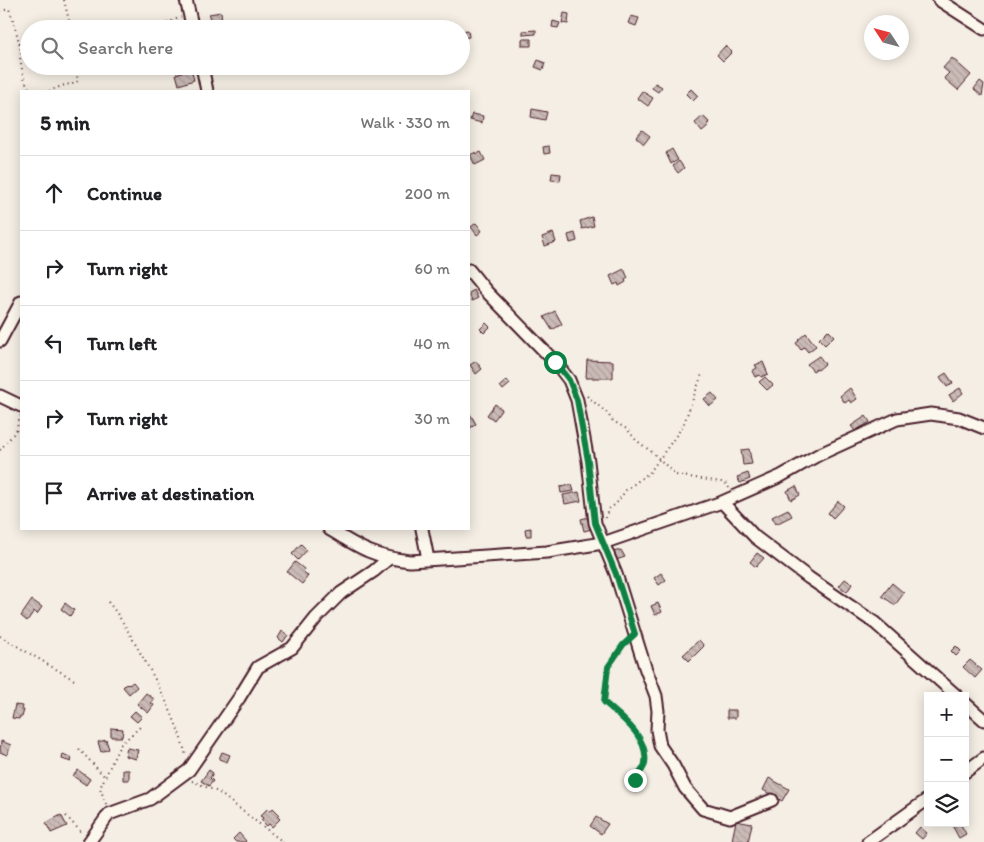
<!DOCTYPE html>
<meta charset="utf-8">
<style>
:root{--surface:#fff;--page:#f2f2f2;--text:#202124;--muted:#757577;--line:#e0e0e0}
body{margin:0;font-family:Itim,sans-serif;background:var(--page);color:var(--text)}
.controls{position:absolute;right:15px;bottom:15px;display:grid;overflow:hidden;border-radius:0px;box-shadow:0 2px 12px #0003}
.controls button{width:45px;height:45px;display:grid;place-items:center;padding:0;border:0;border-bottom:1px solid var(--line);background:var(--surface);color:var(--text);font:25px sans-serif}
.compass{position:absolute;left:864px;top:15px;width:45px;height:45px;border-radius:50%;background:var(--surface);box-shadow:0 2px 12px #0003;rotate:306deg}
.stop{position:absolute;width:15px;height:15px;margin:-11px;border:4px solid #0b8043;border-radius:50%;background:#fff}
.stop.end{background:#0b8043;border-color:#fff;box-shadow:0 1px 5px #0008}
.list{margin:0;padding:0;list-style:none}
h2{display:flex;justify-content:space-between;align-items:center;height:65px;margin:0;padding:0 20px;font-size:21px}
h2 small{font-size:16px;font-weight:400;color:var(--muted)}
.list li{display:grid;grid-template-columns:32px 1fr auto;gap:15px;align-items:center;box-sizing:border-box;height:75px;padding:0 20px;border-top:1px solid var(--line)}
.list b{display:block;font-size:19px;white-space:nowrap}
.list em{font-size:16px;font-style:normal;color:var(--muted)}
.icon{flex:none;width:28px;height:28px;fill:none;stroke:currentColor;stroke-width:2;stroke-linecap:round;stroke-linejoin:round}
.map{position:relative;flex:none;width:984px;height:842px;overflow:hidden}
.search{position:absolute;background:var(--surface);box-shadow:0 2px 12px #0003;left:20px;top:20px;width:450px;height:55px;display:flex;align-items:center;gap:12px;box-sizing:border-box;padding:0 18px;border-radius:28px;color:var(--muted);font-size:19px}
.panel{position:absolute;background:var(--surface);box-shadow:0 2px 12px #0003;left:20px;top:90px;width:450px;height:440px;border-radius:0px}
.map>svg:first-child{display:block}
</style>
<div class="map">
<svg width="984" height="842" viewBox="0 0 984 842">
<defs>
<pattern id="building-back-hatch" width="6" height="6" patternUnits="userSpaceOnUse" patternTransform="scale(1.25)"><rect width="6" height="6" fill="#cabbb6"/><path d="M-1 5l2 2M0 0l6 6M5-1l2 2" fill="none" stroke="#afa09d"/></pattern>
</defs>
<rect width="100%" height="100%" fill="#f4eee4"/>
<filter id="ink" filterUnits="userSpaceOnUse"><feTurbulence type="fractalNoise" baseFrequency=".02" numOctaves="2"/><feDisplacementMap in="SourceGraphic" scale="10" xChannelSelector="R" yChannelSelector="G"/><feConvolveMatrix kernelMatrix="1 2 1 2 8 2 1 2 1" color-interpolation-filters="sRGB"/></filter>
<g filter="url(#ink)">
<path fill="url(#building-back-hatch)" stroke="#4a1f2b" d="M221,12l1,9 -12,2 -1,-9z
M564,13l5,1 -1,10 -6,-1z
M631,16l8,2 -3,8 -8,-3z
M553,21l7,2 -2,5 -6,-1z
M468,30l1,7 -7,1 -1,-7z
M536,30v4l-13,1v-4z
M522,39h9v7h-9z
M725,46l7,6 -9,9 -6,-6z
M952,58l19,17 -13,15 -14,-12 5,-5 -6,-5z
M538,60l7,3 -2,7 -8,-3z
M174,66h8l1,4 -7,2z
M191,69l3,11 -15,5 -3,-11z
M980,81l4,3 -2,12 -8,-7z
M655,83l7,4 -4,5 -6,-4z
M691,89l7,7 -5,5 -7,-7z
M642,91l11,7 -5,8 -11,-8z
M532,109l15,3 -2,8 -14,-3z
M472,114l11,2 -1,7 -12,-3z
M703,116l7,7 -3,2 1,2 -6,5 -7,-9z
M642,130l8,6 -6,8 -8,-7z
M549,146l1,7 -6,1 -1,-7z
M672,149l6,11 -7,4 -5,-11z
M476,152l1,2 4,-2 4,8 -10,5 -5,-10z
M679,161l5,7 -6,5 -5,-7z
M552,173l9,1 -1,7 -9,-1z
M592,217l2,9 -12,3 -2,-8z
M476,223l6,8 -5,4 -6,-8z
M553,233l3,9 -11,4 -3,-9z
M575,233l2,8 -7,2 -2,-8z
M624,269l4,9 -3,2 1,2 -7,4 -1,-3 -4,2 -4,-9z
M474,290l4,8 -6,3 -3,-8z
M555,311l7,13 -10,6 -8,-13z
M486,323l4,4 -6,6 -4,-4z
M828,330l6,6 -9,9 -6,-6z
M806,333l10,13 -8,6 -4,-5 -3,3 -5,-7 3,-2 -1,-1z
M819,356l6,8 -7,6 -2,-1 -3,2 -6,-7z
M587,360l26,1v17h-27z
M476,361l6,8 -6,5 -6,-9z
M763,362l5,12 -7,3 -1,-2 -5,2 -3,-6 5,-3 -2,-3z
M946,373l7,10 -6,4 -7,-10z
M765,377l8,8 -6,5 -8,-8z
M507,380l3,4 -7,6 -3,-4z
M850,388l7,11 -6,4 -2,-3 -4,3 -5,-7z
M960,388l3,5 -10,8 -4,-6z
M712,393l6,7 -8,6 -6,-7z
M495,404l7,5 -8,11 -7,-5z
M469,412l7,12 -7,5z
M866,416l4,6 -15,9 -4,-5z
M749,449l3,15 -9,1 -2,-15z
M748,473l2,6 -10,4 -3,-6z
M572,485l2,6 -13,2 -1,-6z
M796,486l4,9 -9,5 -4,-9z
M579,492l2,9 -16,3 -2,-9z
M838,501l6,5 -11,12 -5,-5z
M788,509l4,7 -16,8 -4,-7z
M593,516l3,12 -12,3 -3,-12z
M531,528v8h-5l-1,-7z
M301,544l6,6 -9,10 -6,-6z
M621,550l4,7 -9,3 -3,-8z
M757,553l7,5 -8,9 -6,-5z
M295,562l9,7 -1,2 5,5 -6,8 -15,-12z
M661,573l5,7 -7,5 -5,-7z
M845,579l7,5 -5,8 -8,-6z
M892,583l12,10 -9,12 -13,-9z
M32,600l10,7 -5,7 -3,-3 -7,10 -6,-5z
M65,603l9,7 -4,6 -9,-7z
M658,603l4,9 -7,3 -4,-9z
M282,631l6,4 -5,7 -5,-4z
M699,640l5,6 -15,15 -6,-6z
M956,646l5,5 -5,5 -5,-5z
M970,660l12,10 -7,8 -12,-11z
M133,682l4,5 -8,7 -6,-7 4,-4 2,2z
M146,693l8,6 -3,4 3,2 -6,8 -11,-9z
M15,705l7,1 -1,4h3l-2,7 -2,-1 -1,3 -7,-1z
M727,710h9v8h-9z
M135,711l7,6 -5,5 -7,-6z
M111,728l12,1 -1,8h-11z
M106,740l3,9 -8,3 -3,-10z
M1,741l10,4 -4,10 -7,-3z
M127,748l11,2 -2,9 -11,-3z
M222,752l8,3 -3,7 -8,-3z
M63,754l9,4 -1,4 -9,-3z
M78,770l12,9 -4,6 -13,-9z
M123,770h6v10h-6z
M209,770l4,3 -3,5 3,3 -4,5 -8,-5z
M769,778l20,11 -7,12 -19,-11z
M268,808l3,3 2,-3 6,6 -2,2 3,3 -8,8 -3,-3 -2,2 -6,-6 2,-2 -3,-2z
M61,815l6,11 -16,7 -5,-10z
M596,817l12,7 -7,10 -11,-8z
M736,821l16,3 -4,18 -16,-2z
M960,823l6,11 -7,4 -6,-11z
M920,827l7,6 -5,6 -7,-6z
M239,833l7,8 -1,1h-9l-3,-3z"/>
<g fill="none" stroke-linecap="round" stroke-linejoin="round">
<defs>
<path id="minor" d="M186,0l7,29
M939,0l45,29
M202,66l5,25
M469,270l17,21 69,71 14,18 8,20 11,61 7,62 21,51 29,93 11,29 2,15 -1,19 3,16 13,19 12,23 18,21 27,8 42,-17
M0,341l21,-39
M0,396l21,10
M722,502l33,35 54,41 66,45 82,73
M329,529c31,19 44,28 81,32l137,-9 56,-9 119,-41 59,-26 37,-21 79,-36 34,-5 28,4 25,10
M422,529l6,30
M965,703l19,17
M965,772l19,-14
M89,842l20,-28 41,-15 39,-29 50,-72 19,-31 34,-19 24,-30 25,-25 33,-22 14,-12
M868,842l60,-43"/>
</defs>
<use href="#minor" stroke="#4a1f2b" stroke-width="15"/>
<path stroke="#4a1f2b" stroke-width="2" stroke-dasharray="1 4" stroke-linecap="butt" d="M64,0l7,29
M0,11l9,-2c5,13 8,25 11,38 1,4 0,7 0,11 2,12 4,24 11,33
M55,26l3,2 3,-3 3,4
M153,29l28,-12
M49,91l18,-7 4,1 7,-4 -3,-15
M587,396l20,17 6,8 14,8 9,11 17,13 23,22 45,7 6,2 2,4
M0,450l16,-19 5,-16
M605,518l4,-9 7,-5 10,-14 24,-18 33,-46 19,-52
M108,602c12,14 20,29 29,45 20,35 39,69 49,109
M0,636l76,45
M626,642l-17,25 -5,35c18,15 45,35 41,60 0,6 -7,13 -10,18
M79,749l26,28
M192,781l26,11 65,50
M106,804l-6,-16 20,-43 20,-18
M66,816l16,17"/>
<use href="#minor" stroke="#fbf7ec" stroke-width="11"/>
</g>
</g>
<g fill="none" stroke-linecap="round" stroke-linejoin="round" filter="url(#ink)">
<path stroke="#0b8043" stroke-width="6" d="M555,362l14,18 8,20 11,61 7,62 21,51 19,60 -12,11 -15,22 -4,35c17,15 45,35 41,61 0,5 -7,12 -10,17"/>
</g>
</svg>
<div class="controls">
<button>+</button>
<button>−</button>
<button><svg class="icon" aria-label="layers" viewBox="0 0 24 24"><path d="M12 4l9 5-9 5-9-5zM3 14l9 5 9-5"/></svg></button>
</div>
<svg class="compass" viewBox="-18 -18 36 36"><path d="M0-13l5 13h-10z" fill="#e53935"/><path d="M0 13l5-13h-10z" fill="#757577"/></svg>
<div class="stop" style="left:555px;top:362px"></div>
<div class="stop end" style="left:635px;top:780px"></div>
<div class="search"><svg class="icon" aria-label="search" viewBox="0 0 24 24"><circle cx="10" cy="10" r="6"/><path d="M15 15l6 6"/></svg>Search here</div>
<section class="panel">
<h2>5 min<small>Walk · 330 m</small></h2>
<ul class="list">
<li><svg class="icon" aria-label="ahead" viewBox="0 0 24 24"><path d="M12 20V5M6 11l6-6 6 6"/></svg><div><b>Continue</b></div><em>200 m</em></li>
<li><svg class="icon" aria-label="right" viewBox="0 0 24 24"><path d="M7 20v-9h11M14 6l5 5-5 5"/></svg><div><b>Turn right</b></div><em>60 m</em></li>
<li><svg class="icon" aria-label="left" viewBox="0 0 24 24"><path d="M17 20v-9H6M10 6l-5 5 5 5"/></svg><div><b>Turn left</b></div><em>40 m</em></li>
<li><svg class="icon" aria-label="right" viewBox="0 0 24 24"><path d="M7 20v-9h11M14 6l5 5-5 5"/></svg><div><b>Turn right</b></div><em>30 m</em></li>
<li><svg class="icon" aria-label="arrive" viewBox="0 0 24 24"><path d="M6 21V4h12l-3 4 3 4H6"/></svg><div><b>Arrive at destination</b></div></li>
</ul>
</section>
</div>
